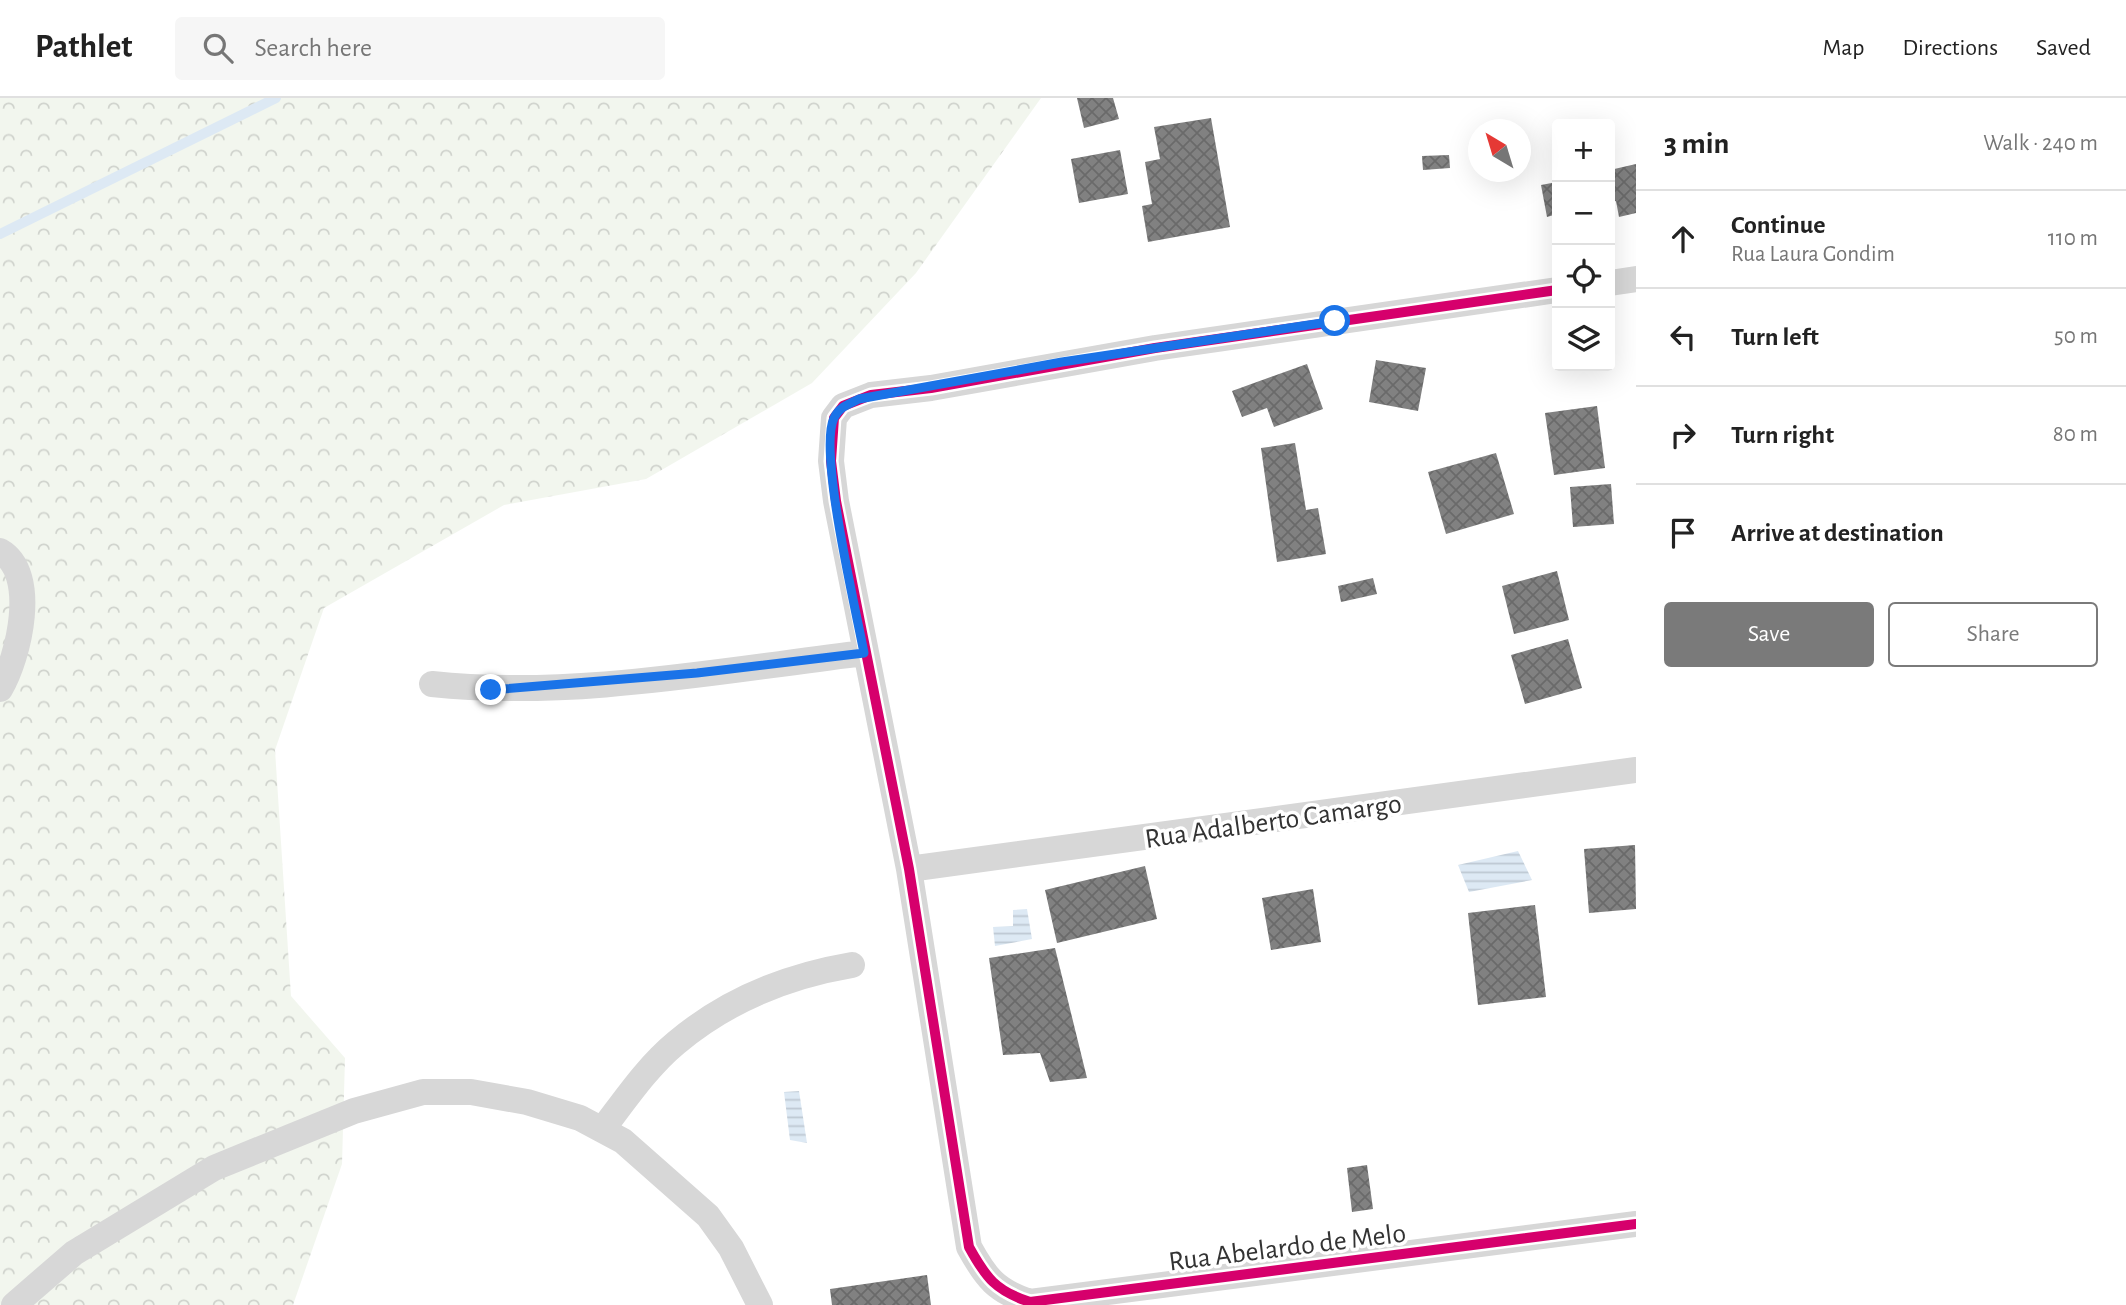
<!DOCTYPE html>
<meta charset="utf-8">
<style>
:root{--surface:#fff;--page:#f6f6f6;--text:#222;--muted:#767676;--line:#e0e0e0;--accent:#7a7a7a}
body{margin:0;font-family:"Alegreya Sans",sans-serif;background:var(--page);color:var(--text)}
.controls{position:absolute;right:21px;top:21px;display:grid;overflow:hidden;border-radius:7px;box-shadow:0 7px 28px #0002}
.controls button{width:63px;height:63px;display:grid;place-items:center;padding:0;border:0;border-bottom:2px solid var(--line);background:var(--surface);color:var(--text);font:35px sans-serif}
.compass{position:absolute;left:1468px;top:21px;width:63px;height:63px;border-radius:50%;background:var(--surface);box-shadow:0 7px 28px #0002;rotate:322deg}
.stop{position:absolute;width:21px;height:21px;margin:-16px;border:5px solid #1a73e8;border-radius:50%;background:#fff}
.stop.end{background:#1a73e8;border-color:#fff;box-shadow:0 2px 7px #0008}
.list{margin:0;padding:0;list-style:none}
h2{display:flex;justify-content:space-between;align-items:center;height:91px;margin:0;padding:0 28px;font-size:30px}
h2 small{font-size:23px;font-weight:400;color:var(--muted)}
.list li{display:grid;grid-template-columns:46px 1fr auto;gap:21px;align-items:center;box-sizing:border-box;height:98px;padding:0 28px;border-top:2px solid var(--line)}
.list b{display:block;font-size:26px;white-space:nowrap}
.list p{margin:0;font-size:23px;white-space:nowrap;color:var(--muted)}
.list em{font-size:23px;font-style:normal;color:var(--muted)}
.actions{display:flex;gap:14px;padding:21px 28px}
.actions a{flex:1;padding:16px 0;border:2px solid var(--accent);border-radius:7px;text-align:center;font-size:24px;color:var(--accent)}
.actions .main{background:var(--accent);color:#fff}
.icon{flex:none;width:38px;height:38px;fill:none;stroke:currentColor;stroke-width:2;stroke-linecap:round;stroke-linejoin:round}
.map{position:relative;flex:none;width:1636px;height:1207px;overflow:hidden}
header{display:flex;align-items:center;gap:42px;box-sizing:border-box;height:98px;padding:0 35px;background:var(--surface);border-bottom:2px solid var(--line)}
header strong{font-size:33px}
nav{display:flex;gap:38px;margin-inline-start:auto;font-size:24px}
.search{width:490px;height:63px;background:var(--page);display:flex;align-items:center;gap:18px;box-sizing:border-box;padding:0 24px;border-radius:7px;color:var(--muted);font-size:26px}
main{display:flex}
aside{flex:1;background:var(--surface)}
.map>svg:first-child{display:block}
</style>
<header>
<strong>Pathlet</strong>
<div class="search"><svg class="icon" aria-label="search" viewBox="0 0 24 24"><circle cx="10" cy="10" r="6"/><path d="M15 15l6 6"/></svg>Search here</div>
<nav><a>Map</a><a>Directions</a><a>Saved</a></nav>
</header>
<main>
<div class="map">
<svg width="1636" height="1207" viewBox="0 0 1636 1207">
<defs>
<pattern id="forest-crowns" width="20" height="18" patternUnits="userSpaceOnUse" patternTransform="scale(1.75)"><rect width="20" height="18" fill="#f2f6ee"/><path d="M2 6a3 3 0 1 1 6 0M12 15a3 3 0 1 1 6 0" fill="none" stroke="#d0d3cd"/></pattern>
<pattern id="water-rules" width="6" height="5" patternUnits="userSpaceOnUse" patternTransform="scale(1.75)"><rect width="6" height="5" fill="#dde9f4"/><path d="M0 2.5h6" fill="none" stroke="#bec8d2"/></pattern>
<pattern id="building-cross-hatch" width="8" height="8" patternUnits="userSpaceOnUse" patternTransform="scale(1.75)"><rect width="8" height="8" fill="#818181"/><path d="M0 0l8 8M0 8l8-8" fill="none" stroke="#6a6a6a"/></pattern>
</defs>
<rect width="100%" height="100%" fill="#fff"/>
<path fill="url(#forest-crowns)" d="M0,0h1041l-125,175 -104,110 -166,96 -142,26 -180,103 -49,142 16,246 54,62 -3,106 -49,141h-293z"/>
<path fill="url(#water-rules)" d="M1518,753l14,29 -63,12 -11,-27z
M1027,811l5,30 -37,7 -2,-19 20,-1v-16z
M799,993l8,52 -17,-3 -6,-48z"/>
<g fill="none" stroke-linecap="round" stroke-linejoin="round">
<path stroke="#dde9f4" stroke-width="10" d="M0,136l276,-136"/>
</g>
<path fill="url(#building-cross-hatch)" d="M1077,0h36l6,21 -35,9z
M1211,20l19,109 -82,15 -6,-36 10,-2 -7,-42 15,-3 -6,-32z
M1120,52l8,44 -49,9 -8,-44z
M1449,57l1,13 -27,2 -1,-14z
M1636,66v49l-17,4 -3,-16 -6,2v-33z
M1557,84v32l-10,3 -6,-32z
M1376,262l50,8 -8,43 -49,-9z
M1307,266l16,45 -49,18 -7,-19 -25,9 -10,-26z
M1597,308l8,62 -51,7 -9,-62z
M1295,345l11,67 12,-2 8,46 -49,8 -16,-114z
M1496,355l18,61 -68,20 -18,-62z
M1611,386l3,40 -41,3 -3,-40z
M1557,473l12,49 -55,14 -12,-48z
M1373,480l4,16 -36,8 -3,-16z
M1568,541l14,49 -57,16 -14,-49z
M1635,747l1,64 -47,4 -5,-64z
M1145,768l12,53 -100,24 -12,-53z
M1313,791l8,53 -50,8 -9,-52z
M1535,807l11,92 -68,8 -10,-92z
M1055,850l32,130 -37,4 -10,-29 -37,2 -14,-97z
M1367,1067l6,44 -21,3 -5,-44z
M927,1177l4,30h-99l-2,-16z"/>
<g fill="none" stroke-linecap="round" stroke-linejoin="round">
<path stroke="#d7d7d7" stroke-width="26" d="M1610,185l26,-4
M1557,192l-402,58 -224,40 -60,7 -28,11 -9,12 -3,43 5,40 73,368 60,378c17,31 27,44 61,55l606,-78
M0,453c39,22 19,106 0,138
M432,586c141,15 292,-14 432,-31
M909,771l727,-99
M602,1032c23,-30 45,-63 74,-87 51,-43 111,-67 176,-78
M14,1207l60,-52 140,-85 140,-57 69,-19h48l56,10 53,16 43,23 85,75 23,32 29,57"/>
<defs>
<path id="cycleway" d="M1557,192l-402,58 -224,40 -60,7 -28,11 -9,12 -3,43 5,40 73,368 60,378c17,31 27,44 61,55l606,-78"/>
</defs>
<use href="#cycleway" stroke="#fff" stroke-width="15"/>
<use href="#cycleway" stroke="#d6006c" stroke-width="10"/>
</g>
<g fill="none" stroke-linecap="round" stroke-linejoin="round">
<path stroke="#1a73e8" stroke-width="9" d="M491,592l206,-17 167,-20c-8,-43 -46,-202 -30,-235 5,-11 15,-14 25,-19l203,-37 273,-41"/>
</g>
<g text-anchor="middle" stroke-width="7" stroke-linejoin="round" paint-order="stroke">
<g font-size="28" fill="#333" stroke="#fff">
<text transform="translate(1273 722) rotate(-8)" y="10">Rua Adalberto Camargo</text>
<text transform="translate(1287 1148) rotate(-7)" y="10">Rua Abelardo de Melo</text>
</g>
</g>
</svg>
<div class="controls">
<button>+</button>
<button>−</button>
<button><svg class="icon" aria-label="locate" viewBox="0 0 24 24"><circle cx="12" cy="12" r="6"/><path d="M12 2v4M12 18v4M2 12h4M18 12h4"/></svg></button>
<button><svg class="icon" aria-label="layers" viewBox="0 0 24 24"><path d="M12 4l9 5-9 5-9-5zM3 14l9 5 9-5"/></svg></button>
</div>
<svg class="compass" viewBox="-18 -18 36 36"><path d="M0-13l5 13h-10z" fill="#e53935"/><path d="M0 13l5-13h-10z" fill="#767676"/></svg>
<div class="stop" style="left:1335px;top:223px"></div>
<div class="stop end" style="left:491px;top:592px"></div>
</div>
<aside>
<h2>3 min<small>Walk · 240 m</small></h2>
<ul class="list">
<li><svg class="icon" aria-label="ahead" viewBox="0 0 24 24"><path d="M12 20V5M6 11l6-6 6 6"/></svg><div><b>Continue</b><p>Rua Laura Gondim</p></div><em>110 m</em></li>
<li><svg class="icon" aria-label="left" viewBox="0 0 24 24"><path d="M17 20v-9H6M10 6l-5 5 5 5"/></svg><div><b>Turn left</b></div><em>50 m</em></li>
<li><svg class="icon" aria-label="right" viewBox="0 0 24 24"><path d="M7 20v-9h11M14 6l5 5-5 5"/></svg><div><b>Turn right</b></div><em>80 m</em></li>
<li><svg class="icon" aria-label="arrive" viewBox="0 0 24 24"><path d="M6 21V4h12l-3 4 3 4H6"/></svg><div><b>Arrive at destination</b></div></li>
</ul>
<div class="actions"><a class="main">Save</a><a>Share</a></div>
</aside>
</main>
